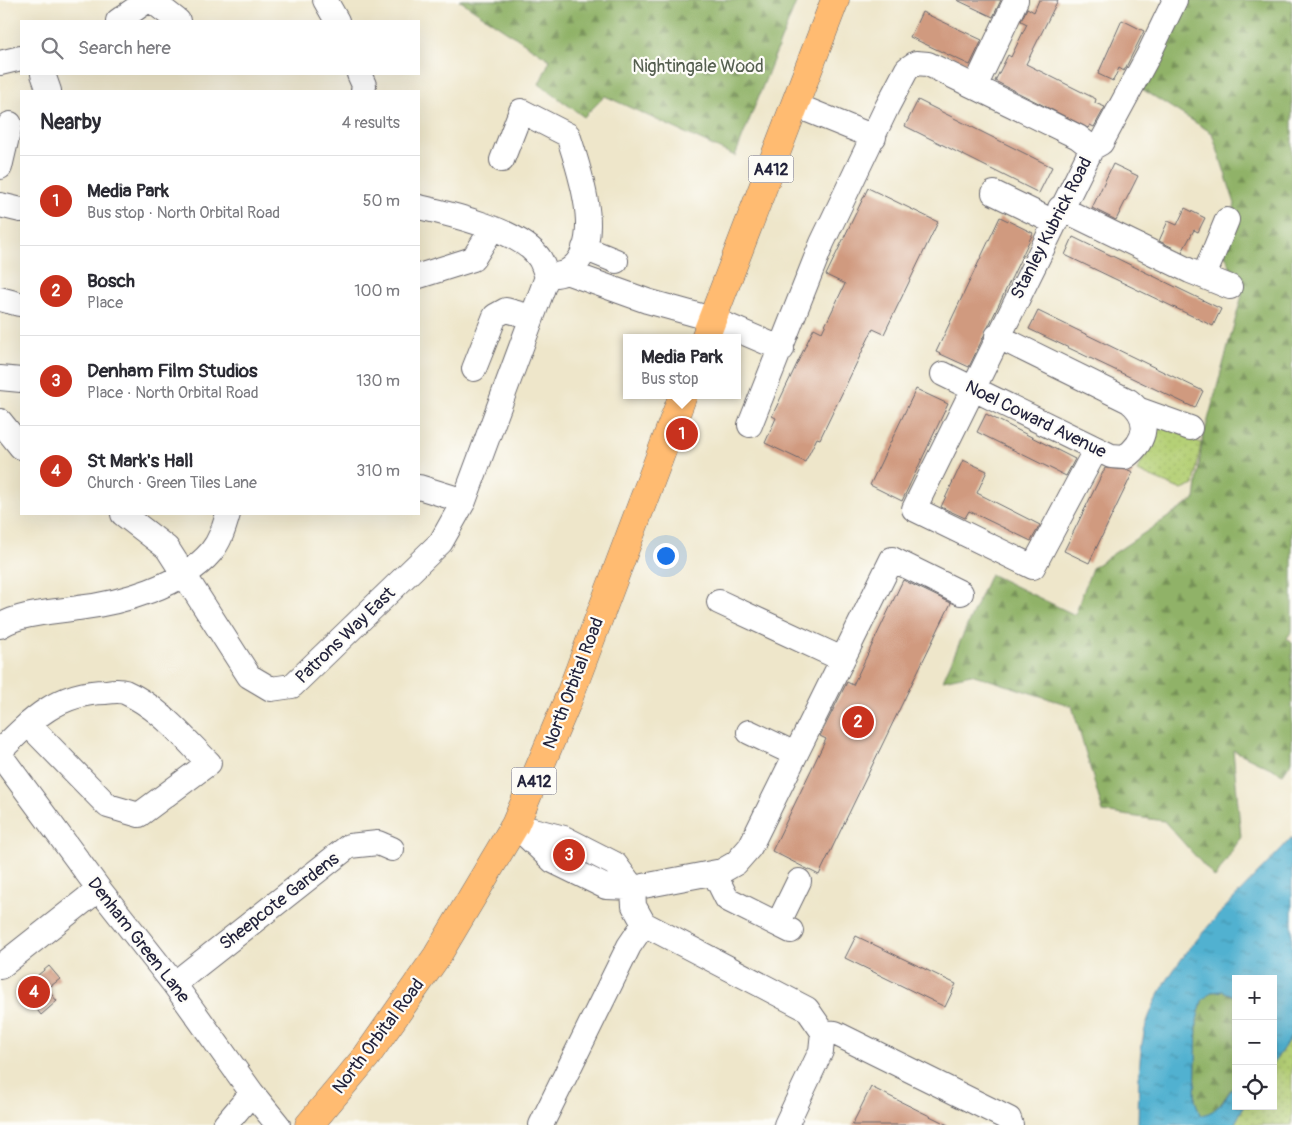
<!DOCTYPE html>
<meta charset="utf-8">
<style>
:root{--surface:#fff;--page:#f7f7f7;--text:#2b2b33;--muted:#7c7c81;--line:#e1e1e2;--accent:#c8321e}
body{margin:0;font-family:Pangolin,sans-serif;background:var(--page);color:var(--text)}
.controls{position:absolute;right:15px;bottom:15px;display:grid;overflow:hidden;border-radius:0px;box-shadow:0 5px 20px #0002}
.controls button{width:45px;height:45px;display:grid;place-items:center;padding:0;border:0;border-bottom:1px solid var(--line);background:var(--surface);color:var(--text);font:25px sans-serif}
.you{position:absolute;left:665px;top:555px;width:18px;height:18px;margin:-12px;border:4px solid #fff;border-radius:50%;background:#1a73e8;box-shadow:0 0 0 8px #1a73e833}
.badge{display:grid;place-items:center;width:32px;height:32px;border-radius:50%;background:var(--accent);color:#fff;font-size:16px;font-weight:700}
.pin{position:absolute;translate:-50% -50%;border:2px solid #fff;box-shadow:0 1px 5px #0006}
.popup{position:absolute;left:623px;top:334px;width:118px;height:65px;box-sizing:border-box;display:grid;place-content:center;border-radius:0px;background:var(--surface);filter:drop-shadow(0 1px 4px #0005);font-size:16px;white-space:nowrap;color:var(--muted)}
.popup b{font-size:19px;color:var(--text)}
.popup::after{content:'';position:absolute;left:50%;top:100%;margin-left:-10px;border:10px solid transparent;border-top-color:var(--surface)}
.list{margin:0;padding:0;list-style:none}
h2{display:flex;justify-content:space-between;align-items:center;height:65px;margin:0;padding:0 20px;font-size:21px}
h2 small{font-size:16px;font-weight:400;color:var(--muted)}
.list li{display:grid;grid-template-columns:32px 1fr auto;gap:15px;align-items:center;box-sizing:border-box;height:90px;padding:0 20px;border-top:1px solid var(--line)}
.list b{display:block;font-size:19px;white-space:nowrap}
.list p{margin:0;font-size:16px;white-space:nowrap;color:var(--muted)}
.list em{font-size:16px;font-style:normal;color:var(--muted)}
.icon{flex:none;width:28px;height:28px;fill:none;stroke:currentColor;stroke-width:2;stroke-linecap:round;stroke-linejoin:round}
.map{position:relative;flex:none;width:1292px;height:1125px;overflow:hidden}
.search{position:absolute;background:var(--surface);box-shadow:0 5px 20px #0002;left:20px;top:20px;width:400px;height:55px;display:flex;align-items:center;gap:12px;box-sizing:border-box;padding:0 18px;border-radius:0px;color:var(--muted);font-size:19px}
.panel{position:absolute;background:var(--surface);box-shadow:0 5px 20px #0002;left:20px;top:90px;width:400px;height:425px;border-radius:0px}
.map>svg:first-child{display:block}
</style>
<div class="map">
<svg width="1292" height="1125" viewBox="0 0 1292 1125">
<defs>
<pattern id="forest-firs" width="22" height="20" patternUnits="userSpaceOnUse" patternTransform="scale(1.25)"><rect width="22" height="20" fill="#90b267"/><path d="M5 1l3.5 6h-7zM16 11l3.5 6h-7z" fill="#759056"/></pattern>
<pattern id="park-dots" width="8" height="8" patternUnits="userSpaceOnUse" patternTransform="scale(1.25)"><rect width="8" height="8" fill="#b5d076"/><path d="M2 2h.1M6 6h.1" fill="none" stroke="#9bb267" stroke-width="1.8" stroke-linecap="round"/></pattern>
<pattern id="water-ripples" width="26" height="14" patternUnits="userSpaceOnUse" patternTransform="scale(1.25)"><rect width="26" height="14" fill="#51b1d0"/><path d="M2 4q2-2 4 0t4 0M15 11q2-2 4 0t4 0" fill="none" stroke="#4390aa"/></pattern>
</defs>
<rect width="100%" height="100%" fill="#fdfcf7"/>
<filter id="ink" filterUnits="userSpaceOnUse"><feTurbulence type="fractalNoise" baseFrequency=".02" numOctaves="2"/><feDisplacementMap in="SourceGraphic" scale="10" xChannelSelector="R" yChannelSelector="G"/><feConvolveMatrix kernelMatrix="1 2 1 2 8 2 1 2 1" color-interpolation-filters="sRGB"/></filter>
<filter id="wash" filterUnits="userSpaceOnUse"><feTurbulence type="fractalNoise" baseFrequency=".0096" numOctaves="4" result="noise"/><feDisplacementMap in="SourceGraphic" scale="20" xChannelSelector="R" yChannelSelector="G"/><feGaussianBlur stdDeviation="1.12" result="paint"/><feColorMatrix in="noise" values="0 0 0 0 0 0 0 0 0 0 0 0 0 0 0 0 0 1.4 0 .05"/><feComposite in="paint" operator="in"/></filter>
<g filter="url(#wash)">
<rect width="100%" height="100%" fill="#eee6ca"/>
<path fill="url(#forest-firs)" stroke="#596a51" d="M459,0h338l-62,156 -130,-60 -21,21 -45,-33 11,-24z
M1183,0h109v631l-5,7 5,5v118l-9,13 -50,-24 8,87 -26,41 -51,-57 -61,-9 -31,-106 -101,-32 -28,6 47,-106 85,41 17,-47 103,-69 7,-57 40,-147 -18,-43 11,-48 -23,-71 -70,-44z
M1223,991l13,6v86l-19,26 -8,5 -9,1 -5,-15 2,-80 5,-19 9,-9z"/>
<path fill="url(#park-dots)" stroke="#6c7958" d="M1161,424l40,19 -7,42 -12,5 -45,-19z
M1292,1035v90h-58l10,-19h29v-42z"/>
<path fill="url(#water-ripples)" stroke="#3a6a86" d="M1292,837v198l-19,29v-85h-37v18l-13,-6 -12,1 -9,9 -5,19 -2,80 5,15c18,-1 26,-19 36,-32v23h8l-10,19h-96c1,-32 -1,-76 10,-106 23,-66 98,-130 144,-182z"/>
<g id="blocks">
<path fill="#d09a7f" d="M957,0h44l-8,17z
M1039,0h19l-32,64 70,35 -1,4 10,4 -11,20 -4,-2 -2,3 -93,-47 13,-26 3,2 16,-33 -6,-3 6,-13 7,4z
M922,12l60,28 -12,25 -60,-28z
M1122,20l22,11 -20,40 -5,-3 -6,13 -15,-7z
M918,100l134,67 -13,26 -134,-67z
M1113,164l25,12 -22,44 -24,-12z
M868,188l70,34 -54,112 -11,-5 -53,110 -3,-1 -12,24 -40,-19 11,-25 -4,-2 42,-88 8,4 23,-48 -19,-9z
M1185,208l20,10 -7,14 -4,-2 -12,22 -23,-11 9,-20 9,4z
M1000,217l33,16 -64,134 -33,-15z
M1073,237l148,72 -8,17 -148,-71z
M1038,311l165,80 -8,17 -166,-79z
M916,389l32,15 -46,97 -32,-16z
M986,414l89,45 -9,17 -89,-44z
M963,460l24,11 -10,22 63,32 -9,16 -62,-30 -4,7 -24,-11z
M1105,468l23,2 5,2 -44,91 -25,-12z
M903,580l48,23 -132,272 -47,-24 54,-112 -6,-3 27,-54 6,3z
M856,936l100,48 -11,23 -100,-49z
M49,966l11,13 -13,10 10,12 -16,14 -9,-12 -5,4 -12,-13z
M871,1087l77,38h-96z"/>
</g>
</g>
<g filter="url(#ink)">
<use href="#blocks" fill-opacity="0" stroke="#69676d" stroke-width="1"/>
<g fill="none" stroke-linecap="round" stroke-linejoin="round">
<defs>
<path id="minor" d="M151,0l27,21
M325,0l12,21
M118,21l30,-21
M0,63l21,-5
M43,74l6,17
M359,74l5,11 -1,6
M975,87l41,-87
M795,105l79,32
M1092,148l9,-5 47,-87 27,-56
M502,160l19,-49 47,24c11,35 40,113 -2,137 -5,3 -13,3 -19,5
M0,167l10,-43
M994,193l60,29
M0,205l21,5
M1060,208l130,63 40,16
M584,248l32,13
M566,272l81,29 65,18 70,30
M419,276l54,-17 19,-30
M1204,276l23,-56
M0,299l19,5
M474,369l21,-53 11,-6 26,7
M943,374l168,82 14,1c22,-16 26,-39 4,-56l-132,-65
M0,378l21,2
M1140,410l50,18
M0,421l21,26
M750,425l72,-182 65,-136 20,-38 9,-6 12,1 150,73 14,11 -178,361 119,58 63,-118
M419,487l45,14
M123,514l44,34 82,128 22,13 21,-3 149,-144 23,-41 83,-224c-2,-6 -4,-13 -7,-18 -17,-28 -90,-45 -121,-52
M719,602l123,57
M0,626c20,-13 55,-14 78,-18 43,-5 104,-22 133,-56 9,-11 13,-24 17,-38
M749,732l46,22
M0,751c32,-32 59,-59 106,-59 6,-1 13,-2 19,0 34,15 58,45 84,71l-70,52 -31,-9 -80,-82
M0,755l99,134 75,95 78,109 26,32
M515,825l38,36 53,26 27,1 89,-17 14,-8 14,-16 142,-288 69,34
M517,826l47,12 51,26 18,24 1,18 10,18 163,85 16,23 -2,19 -35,74
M714,873l13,26 64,32
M778,924l21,-43
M0,967l99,-78
M174,984l175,-138 29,-3 14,6
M823,1032l12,1 174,86 2,6
M225,1125l27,-32
M541,1125l88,-179 15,-22"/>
<path id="major" d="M705,338l130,-338
M309,1125l57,-68 71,-101 78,-131 53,-125 115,-305"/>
</defs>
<use href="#minor" stroke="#69676d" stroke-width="26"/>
<use href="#major" stroke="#69676d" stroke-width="29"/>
<use href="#minor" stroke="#fff" stroke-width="24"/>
<use href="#major" stroke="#ffbb71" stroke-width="28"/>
</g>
</g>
<g text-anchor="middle" stroke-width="4.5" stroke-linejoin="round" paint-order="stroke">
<g fill="#fdfcf7" stroke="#646373" stroke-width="1">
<rect x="748.5" y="155.5" width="45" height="27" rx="4"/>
<rect x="511.5" y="767.5" width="45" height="27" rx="4"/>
</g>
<g font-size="16" font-weight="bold" fill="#22223b">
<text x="771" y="175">A412</text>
<text x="534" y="787">A412</text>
</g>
<g font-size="18" fill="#555f50" stroke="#fdfcf7">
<text x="698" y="72">Nightingale Wood</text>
</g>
<g font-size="18" fill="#22223b" stroke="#fdfcf7">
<text transform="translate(1051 228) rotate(-63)" y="6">Stanley Kubrick Road</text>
<text transform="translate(1036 419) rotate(26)" y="6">Noel Coward Avenue</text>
<text transform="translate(345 635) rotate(-44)" y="6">Patrons Way East</text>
<text transform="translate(573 683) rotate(-69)" y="6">North Orbital Road</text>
<text transform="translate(279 901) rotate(-38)" y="6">Sheepcote Gardens</text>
<text transform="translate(139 940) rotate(52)" y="6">Denham Green Lane</text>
<text transform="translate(378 1036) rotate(-53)" y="6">North Orbital Road</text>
</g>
</g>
</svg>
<div class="controls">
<button>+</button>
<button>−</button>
<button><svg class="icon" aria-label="locate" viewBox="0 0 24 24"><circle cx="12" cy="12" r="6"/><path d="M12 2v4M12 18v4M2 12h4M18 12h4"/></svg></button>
</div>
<div class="you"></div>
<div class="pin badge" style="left:682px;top:434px">1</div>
<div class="popup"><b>Media Park</b>Bus stop</div>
<div class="pin badge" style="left:858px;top:722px">2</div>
<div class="pin badge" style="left:569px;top:855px">3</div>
<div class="pin badge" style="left:34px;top:992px">4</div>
<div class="search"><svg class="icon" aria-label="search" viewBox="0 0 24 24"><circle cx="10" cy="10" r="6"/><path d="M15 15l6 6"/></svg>Search here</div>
<section class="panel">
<h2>Nearby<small>4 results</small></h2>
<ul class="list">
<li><span class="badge">1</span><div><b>Media Park</b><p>Bus stop · North Orbital Road</p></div><em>50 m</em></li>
<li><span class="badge">2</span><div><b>Bosch</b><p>Place</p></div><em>100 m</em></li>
<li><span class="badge">3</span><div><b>Denham Film Studios</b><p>Place · North Orbital Road</p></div><em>130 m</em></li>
<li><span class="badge">4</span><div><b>St Mark's Hall</b><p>Church · Green Tiles Lane</p></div><em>310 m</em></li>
</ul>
</section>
</div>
